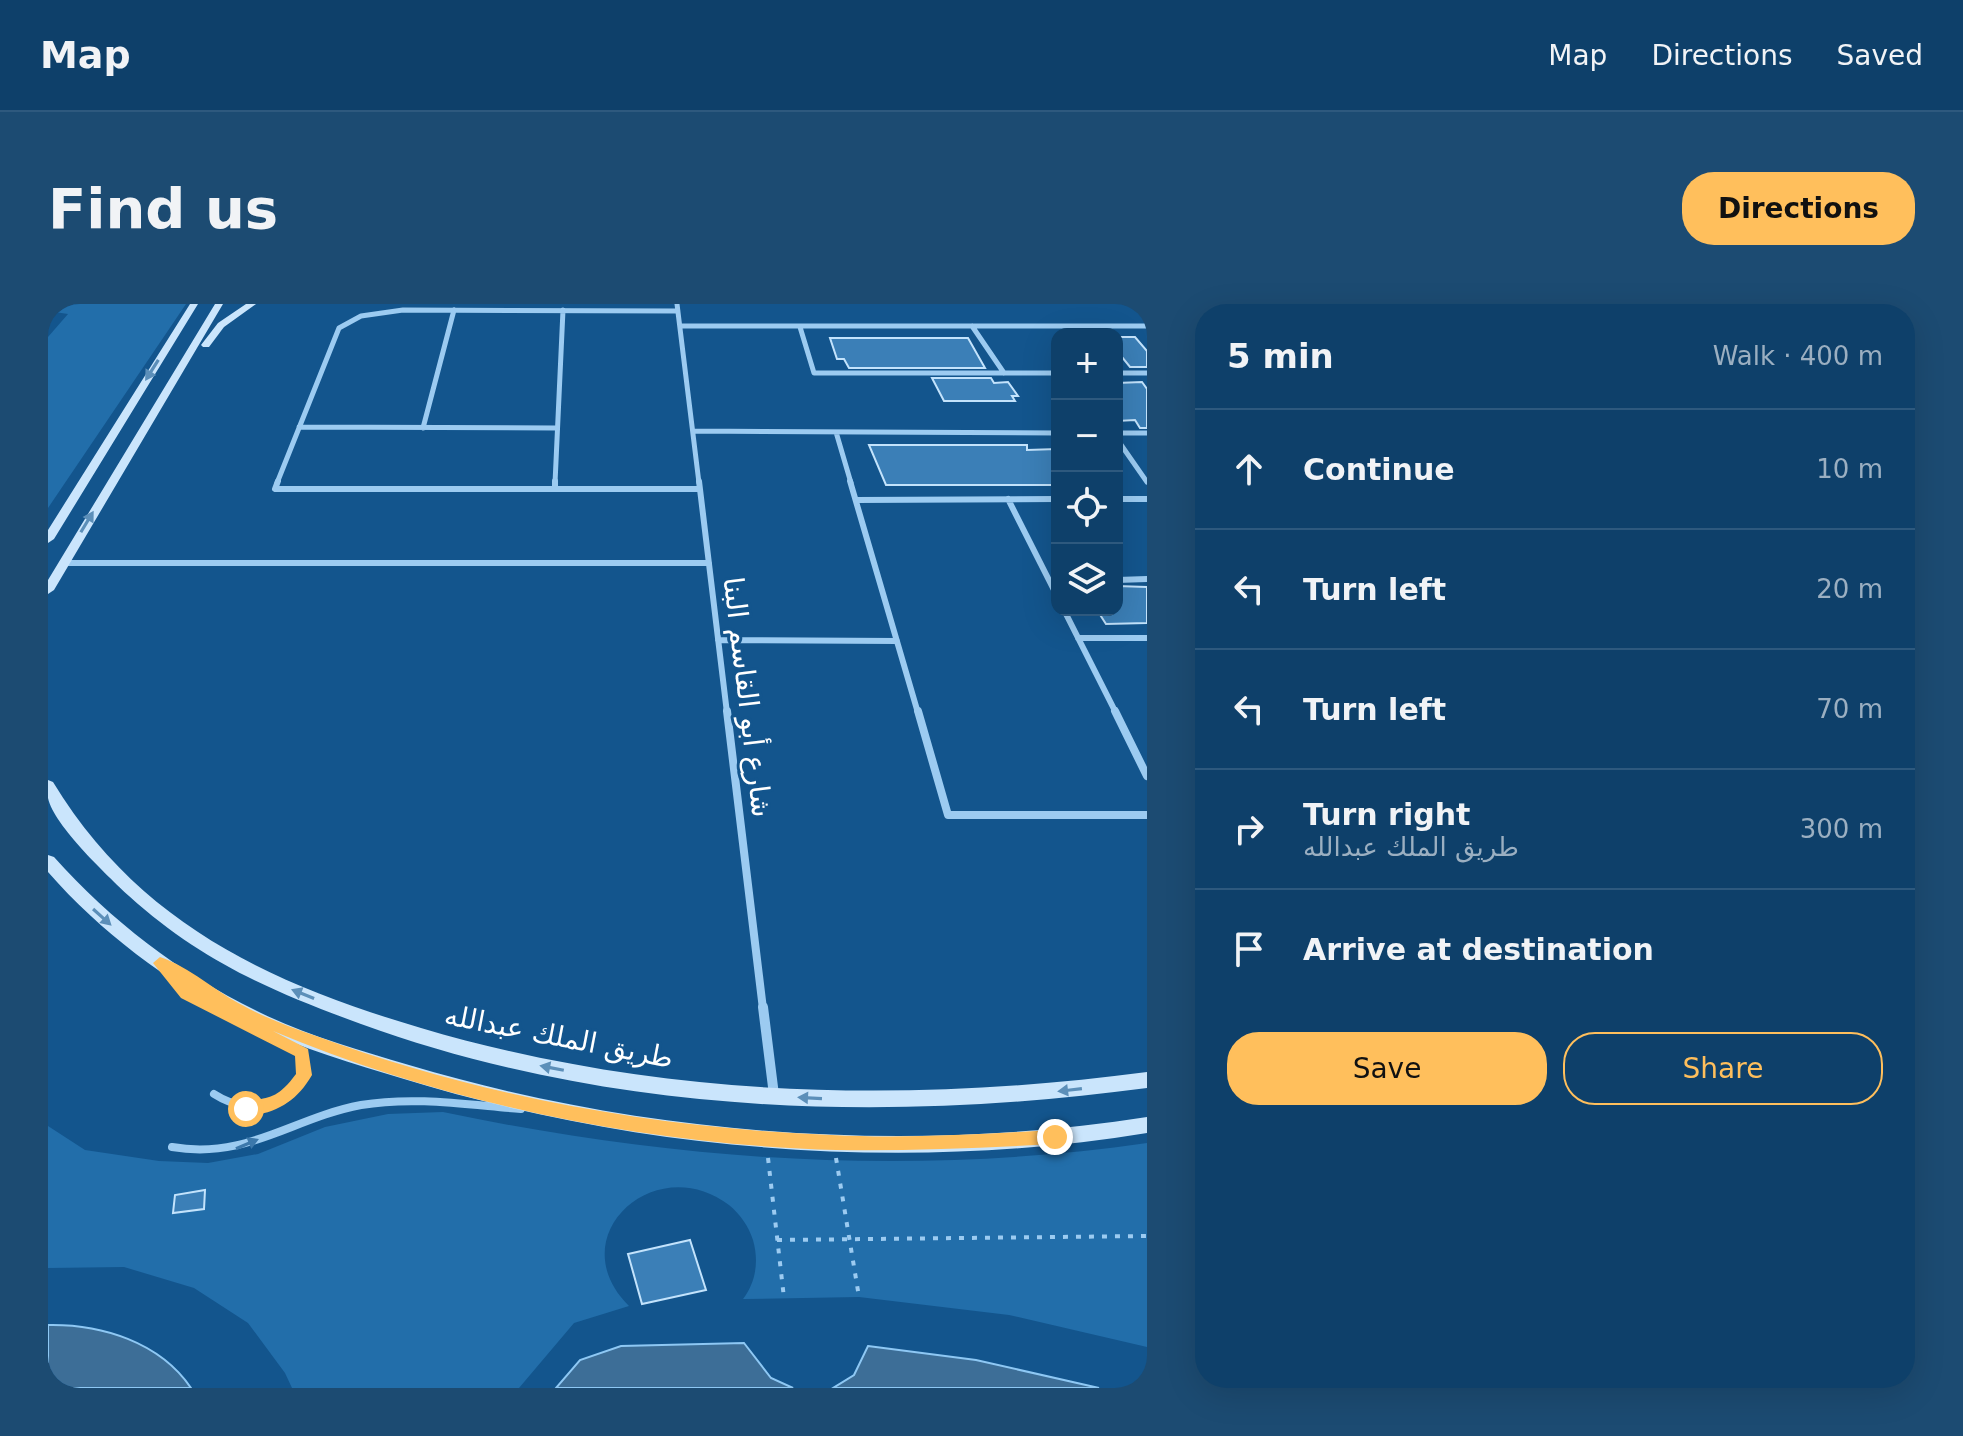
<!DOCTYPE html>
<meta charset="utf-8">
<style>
:root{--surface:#0e406a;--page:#1c4b72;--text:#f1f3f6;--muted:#9bafc1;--line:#2e597e;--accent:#ffbf5c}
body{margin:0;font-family:"DejaVu Sans",Vazirmatn,sans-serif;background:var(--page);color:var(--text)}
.controls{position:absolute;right:24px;top:24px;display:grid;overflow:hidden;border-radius:16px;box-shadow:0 8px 32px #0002}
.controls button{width:72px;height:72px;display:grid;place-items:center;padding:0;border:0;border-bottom:2px solid var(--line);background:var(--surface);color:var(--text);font:40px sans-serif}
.stop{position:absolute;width:24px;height:24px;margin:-18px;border:6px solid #ffbf5c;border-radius:50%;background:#fff}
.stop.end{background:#ffbf5c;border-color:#fff;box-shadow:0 2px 8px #0008}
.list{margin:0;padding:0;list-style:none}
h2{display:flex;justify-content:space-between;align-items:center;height:104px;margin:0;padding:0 32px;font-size:34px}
h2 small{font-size:26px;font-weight:400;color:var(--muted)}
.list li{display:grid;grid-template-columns:52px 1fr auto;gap:24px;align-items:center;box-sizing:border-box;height:120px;padding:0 32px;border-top:2px solid var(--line)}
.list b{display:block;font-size:30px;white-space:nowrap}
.list p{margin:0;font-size:26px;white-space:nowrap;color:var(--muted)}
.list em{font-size:26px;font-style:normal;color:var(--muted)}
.actions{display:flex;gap:16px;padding:24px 32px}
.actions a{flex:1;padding:18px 0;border:2px solid var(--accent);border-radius:32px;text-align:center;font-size:28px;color:var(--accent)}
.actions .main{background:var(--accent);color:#111}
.icon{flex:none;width:44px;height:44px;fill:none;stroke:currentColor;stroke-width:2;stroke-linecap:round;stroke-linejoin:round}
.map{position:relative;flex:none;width:1099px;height:1084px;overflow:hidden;border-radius:32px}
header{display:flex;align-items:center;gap:48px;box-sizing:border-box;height:112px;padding:0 40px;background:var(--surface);border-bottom:2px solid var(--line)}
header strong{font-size:38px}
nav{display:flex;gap:44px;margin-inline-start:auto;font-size:28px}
.intro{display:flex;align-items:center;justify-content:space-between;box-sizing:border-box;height:192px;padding:0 48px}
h1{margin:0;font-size:56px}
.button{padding:20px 36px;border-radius:32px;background:var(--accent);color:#111;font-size:28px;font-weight:700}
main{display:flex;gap:48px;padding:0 48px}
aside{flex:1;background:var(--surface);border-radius:32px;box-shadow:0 8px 32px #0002}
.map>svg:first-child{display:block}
</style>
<header>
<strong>Map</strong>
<nav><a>Map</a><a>Directions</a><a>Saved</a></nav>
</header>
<div class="intro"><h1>Find us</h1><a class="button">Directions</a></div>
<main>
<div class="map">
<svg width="1099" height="1084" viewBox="0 0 1099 1084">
<rect width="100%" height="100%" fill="#13558d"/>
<path fill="#226eaa" d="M0,0h138l-138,204v-171l20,-23 -20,-3z
M395,808c233,49 468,65 704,31v204l-138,-32 -150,-18 -116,2c13,-17 16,-38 10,-59 -4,-13 -13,-26 -24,-35 -74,-56 -170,32 -100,101l-55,17 -55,65h-227l-7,-15 -37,-50 -54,-35 -70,-21 -76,1v-142l37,24 74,11 49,2 50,-9 67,-27 63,-13z"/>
<path fill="#3d6e97" stroke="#8ec8f4" stroke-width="2" d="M0,1021c53,-1 112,17 143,63h-143z
M696,1039l27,35 22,10h-237l24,-28 41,-14z
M820,1042l108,14 123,28h-266l21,-13z"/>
<path fill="#3b7fb7" stroke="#c3e3fc" stroke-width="2" d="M1069,33h18l12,14v16h-17l-13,-16z
M782,34h138l17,30h-136l-5,-9h-7z
M884,74h59l3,5 14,-1 10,14h-6l3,5h-71z
M1094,78l5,7v39h-7l-5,-8 -18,1v-38z
M821,141h158v5l30,-1v36h-171z
M1069,282l30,1v36l-41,1 -9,-14h20z
M157,886l-1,19 -31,4 2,-18z
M642,936l16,50 -64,14 -14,-50z"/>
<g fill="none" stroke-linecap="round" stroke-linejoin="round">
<path stroke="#9ccbf1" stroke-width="4" stroke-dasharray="5 8" stroke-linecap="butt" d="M720,854l16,140
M788,854l23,139
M729,936l370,-4"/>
<path stroke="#9ccbf1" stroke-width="6" d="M122,671l17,19 29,15"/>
<path stroke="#9ccbf1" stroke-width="8" d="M164,703l90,46c7,56 -49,66 -88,41
M124,843c75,13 120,-29 189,-42 53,-9 108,0 160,4"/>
<path stroke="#9ccbf1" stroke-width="5" d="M629,0l22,179
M632,22h467
M924,22l32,47
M752,23l14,46h243
M1069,69h30
M251,123l257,1
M375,124l31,-118
M645,127l364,2
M788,128l15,51
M1069,129h30
M1069,135l30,43
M229,179l62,-155 22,-12 42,-6 275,1
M507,179l8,-173"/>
<path stroke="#9ccbf1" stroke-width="6" d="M230,177l-3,8h425
M651,177l28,232
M802,177l68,232
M507,184v-7
M960,195l49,97
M1069,195h30
M808,196l201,-1
M15,259h646
M1069,276l30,-1
M1016,306l52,103
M1030,334h69
M670,336l179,1"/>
<path stroke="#9ccbf1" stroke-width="8" d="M679,407l36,298
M870,407l30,104h199
M1067,407l32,65"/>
<path stroke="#9ccbf1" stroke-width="10" d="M715,703l11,88"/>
<path fill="#cae5fc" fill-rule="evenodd" d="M142,0h8l-144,235 -6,4v-13z
M167,0h8l-169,286 -6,4v-14z
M198,0h10l-32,23 -15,20h-6l-2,-2 17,-22z
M0,476l5,2c85,140 215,201 368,246 236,70 483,76 726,44v16c-262,35 -535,27 -786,-64 -90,-33 -160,-63 -232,-128 -21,-20 -75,-70 -81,-98 0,-5 0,-12 0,-18z
M0,551l6,2c58,65 128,118 207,156 47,23 98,37 148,52 234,70 497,90 738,52v16c-244,40 -508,18 -743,-54 -52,-16 -105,-31 -154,-55 -76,-37 -147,-89 -202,-152z"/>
</g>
<defs><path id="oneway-solid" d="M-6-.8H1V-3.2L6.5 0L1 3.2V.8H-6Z" transform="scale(2)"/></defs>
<g fill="#5c8fb9">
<use href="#oneway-solid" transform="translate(104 66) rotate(122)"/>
<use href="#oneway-solid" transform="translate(39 218) rotate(-59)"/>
<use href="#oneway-solid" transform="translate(54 613) rotate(42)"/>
<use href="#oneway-solid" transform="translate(255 690) rotate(-158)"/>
<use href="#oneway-solid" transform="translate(504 764) rotate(-169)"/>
<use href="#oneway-solid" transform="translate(1022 786) rotate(173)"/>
<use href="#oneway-solid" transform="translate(762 794) rotate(-177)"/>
</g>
<use fill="#3c78ab" href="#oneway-solid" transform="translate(199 840) rotate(-23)"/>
<path fill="#ffbf5c" d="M112,653c30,10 56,35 84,49 22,12 48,22 72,30 166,61 339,92 515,99 75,4 150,-1 224,-5l8,7 -8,7c-73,4 -146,7 -219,6 -188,-5 -389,-46 -563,-119l35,18 4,26c-15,26 -36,39 -66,41l-8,-7 3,-5c29,-9 34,-2 55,-30l-1,-18 -114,-58 -28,-35z"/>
<g text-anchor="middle" stroke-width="6" stroke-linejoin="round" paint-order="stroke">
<g font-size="28" fill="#fff" stroke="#13558d">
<text transform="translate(700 393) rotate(83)" y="10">شارع أبو القاسم البنا</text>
<text transform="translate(511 732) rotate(11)" y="10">طريق الملك عبدالله</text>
</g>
</g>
</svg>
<div class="controls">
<button>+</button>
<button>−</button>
<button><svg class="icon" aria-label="locate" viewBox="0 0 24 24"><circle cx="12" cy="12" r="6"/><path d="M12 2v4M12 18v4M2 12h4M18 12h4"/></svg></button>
<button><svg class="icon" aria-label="layers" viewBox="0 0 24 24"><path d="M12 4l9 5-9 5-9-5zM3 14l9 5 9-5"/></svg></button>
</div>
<div class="stop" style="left:198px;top:805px"></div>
<div class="stop end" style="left:1007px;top:833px"></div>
</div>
<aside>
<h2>5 min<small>Walk · 400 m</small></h2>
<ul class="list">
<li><svg class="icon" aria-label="ahead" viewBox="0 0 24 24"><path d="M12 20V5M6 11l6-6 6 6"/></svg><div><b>Continue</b></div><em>10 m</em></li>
<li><svg class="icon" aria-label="left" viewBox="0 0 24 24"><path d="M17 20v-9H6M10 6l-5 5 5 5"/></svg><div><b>Turn left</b></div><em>20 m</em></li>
<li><svg class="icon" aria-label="left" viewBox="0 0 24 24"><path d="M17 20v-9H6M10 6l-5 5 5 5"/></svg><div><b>Turn left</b></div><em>70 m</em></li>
<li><svg class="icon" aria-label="right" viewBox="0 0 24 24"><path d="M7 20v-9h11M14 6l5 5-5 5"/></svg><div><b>Turn right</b><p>طريق الملك عبدالله</p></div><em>300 m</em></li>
<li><svg class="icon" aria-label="arrive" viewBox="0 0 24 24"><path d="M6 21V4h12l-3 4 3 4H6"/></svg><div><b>Arrive at destination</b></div></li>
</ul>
<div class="actions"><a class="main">Save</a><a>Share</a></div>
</aside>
</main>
